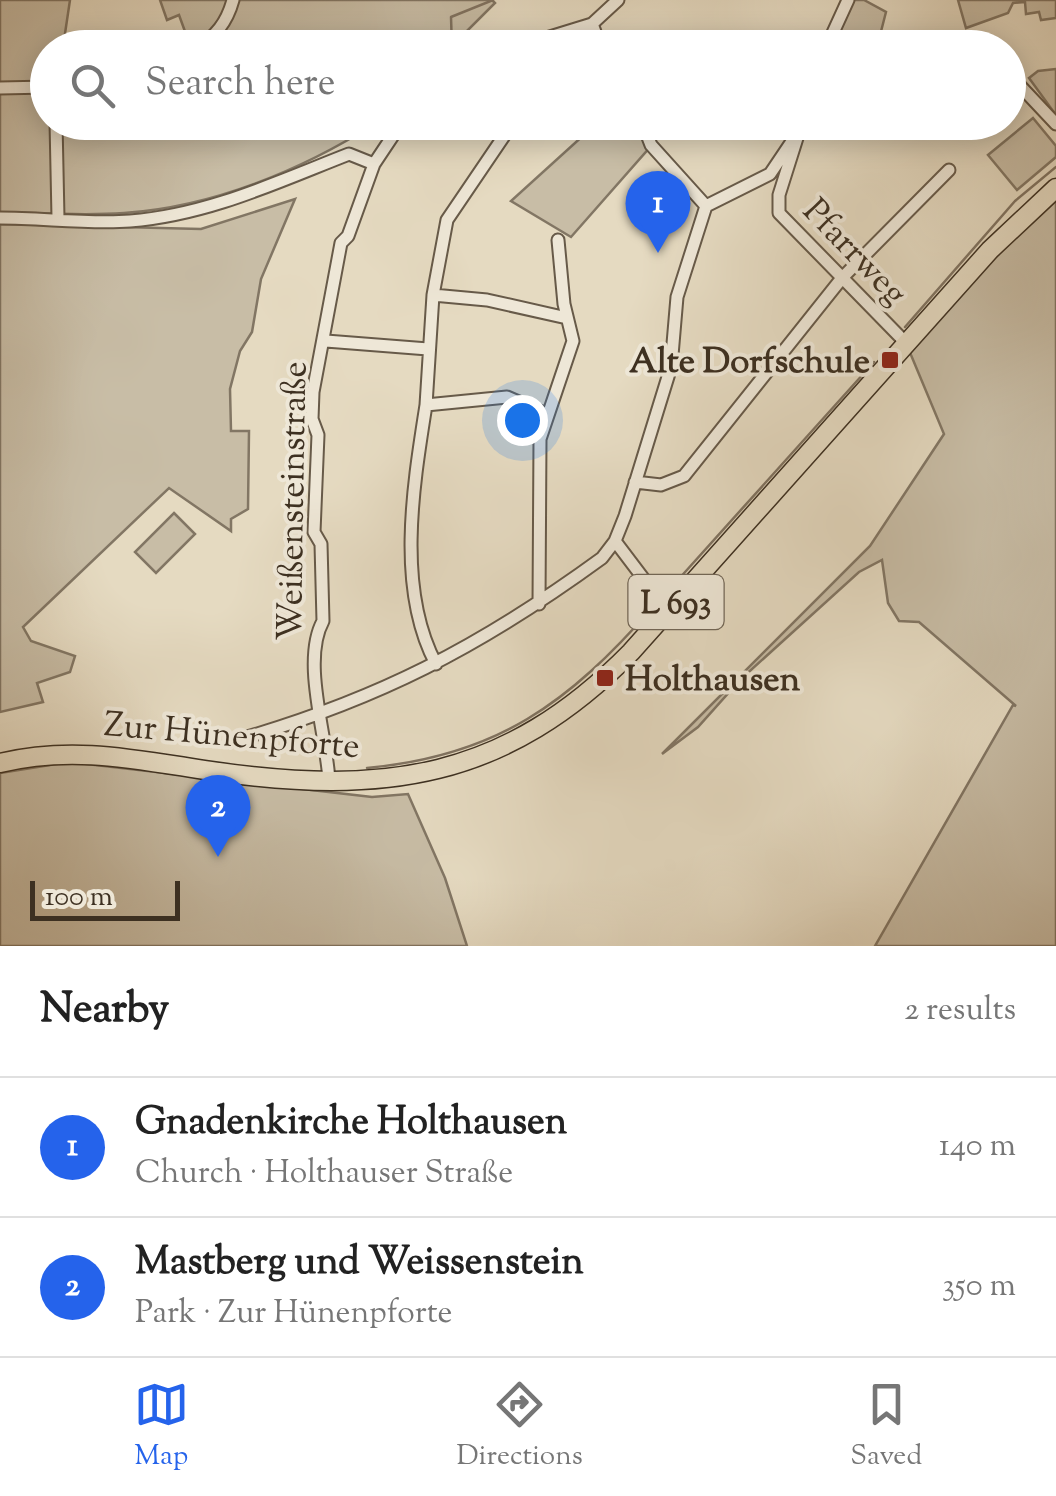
<!DOCTYPE html>
<meta charset="utf-8">
<style>
:root{--surface:#fff;--page:#f6f6f6;--text:#222;--muted:#767676;--line:#e0e0e0;--accent:#2563eb}
body{margin:0;font-family:"Sorts Mill Goudy",serif;background:var(--page);color:var(--text)}
.scale{position:absolute;left:30px;bottom:25px;width:150px;box-sizing:border-box;padding-left:10px;border:5px solid #3d3021;border-top:0;font-size:28px;line-height:35px;white-space:nowrap;color:#3d3021;-webkit-text-stroke:8px #eee7d7;paint-order:stroke}
.you{position:absolute;left:522px;top:420px;width:35px;height:35px;margin:-25px;border:8px solid #fff;border-radius:50%;background:#1a73e8;box-shadow:0 0 0 15px #1a73e833}
.badge{display:grid;place-items:center;width:65px;height:65px;border-radius:50%;background:var(--accent);color:#fff;font-size:32px;font-weight:700}
.pin{position:absolute;translate:-50% -82px;filter:drop-shadow(0 2px 5px #0008)}
.pin::after{content:'';position:absolute;top:52px;width:35px;height:30px;background:inherit;clip-path:polygon(0 0,100% 0,50% 100%)}
.list{margin:0;padding:0;list-style:none}
h2{display:flex;justify-content:space-between;align-items:center;height:130px;margin:0;padding:0 40px;font-size:42px}
h2 small{font-size:32px;font-weight:400;color:var(--muted)}
.list li{display:grid;grid-template-columns:65px 1fr auto;gap:30px;align-items:center;box-sizing:border-box;height:140px;padding:0 40px;border-top:2px solid var(--line)}
.list b{display:block;font-size:38px;white-space:nowrap}
.list p{margin:0;font-size:32px;white-space:nowrap;color:var(--muted)}
.list em{font-size:32px;font-style:normal;color:var(--muted)}
.icon{flex:none;width:55px;height:55px;fill:none;stroke:currentColor;stroke-width:2;stroke-linecap:round;stroke-linejoin:round}
.map{position:relative;flex:none;width:1056px;height:946px;overflow:hidden}
.search{position:absolute;background:var(--surface);box-shadow:0 5px 25px #0003;left:30px;right:30px;top:30px;height:110px;display:flex;align-items:center;gap:25px;box-sizing:border-box;padding:0 35px;border-radius:55px;color:var(--muted);font-size:38px}
.sheet{height:410px;background:var(--surface)}
nav{display:flex;justify-content:space-around;align-items:center;box-sizing:border-box;height:140px;border-top:2px solid var(--line);background:var(--surface);font-size:28px;color:var(--muted)}
nav a{display:grid;justify-items:center;gap:5px}
nav .on{color:var(--accent)}
.map>svg:first-child{display:block}
</style>
<div class="map">
<svg width="1056" height="946" viewBox="0 0 1056 946">
<rect width="100%" height="100%" fill="#e5dac1"/>
<filter id="stains"><feTurbulence type="fractalNoise" baseFrequency=".002" numOctaves="4"/><feColorMatrix values="0 0 0 0 .2 0 0 0 0 .09 0 0 0 0 .02 0 0 0 .5 -.17"/></filter>
<radialGradient id="worn" r=".72"><stop offset=".6" stop-color="#630" stop-opacity="0"/><stop offset="1" stop-color="#630" stop-opacity=".3"/></radialGradient>
<path fill="#c8bda6" stroke="#827664" stroke-width="2.5" d="M0,0h70l-7,47 -15,1v74l328,1c-74,47 -163,84 -252,90 -41,3 -83,0 -124,-1z
M160,0h332l3,3 -44,44 -260,1 -12,-33 -12,5z
M853,0h11l22,12 -9,35 -47,1z
M958,0h98v18l-15,2 -2,-8 -13,2 -1,-12 -12,1 -5,10 -42,15z
M1056,69v46l-27,-37 9,-7z
M1033,118l23,28v11l-39,33 -29,-35z
M597,123h41l13,23 -80,91 -60,-36z
M1056,189v757h-181l138,-241 3,1 -97,-84 -20,-1 -11,-18 -6,-43 -23,12 -118,107 -43,48 -36,27 208,-208 74,-112 -38,-91z
M295,199l-34,80 -9,53 -12,19 -10,38 1,42h18l-1,78 -17,10v12l-62,-43 -146,139 8,14 44,15 -5,16 -33,11 6,19 -43,10v-488l201,5z
M174,513l21,21 -39,39 -21,-21z
M69,762l303,35 36,-3 37,84 22,68h-467v-173z"/>
<g fill="none" stroke-linecap="round" stroke-linejoin="round">
<path stroke="#807361" stroke-width="2.5" d="M452,48l-1,-31 42,-17
M905,327l110,-126 41,-34
M668,591l206,-229
M367,768c130,-12 202,-65 286,-161"/>
<defs>
<path id="minor" d="M592,24l9,24
M196,48c20,-11 31,-26 37,-48
M514,48l78,-24 26,-24
M826,48l22,-48
M1008,73l48,51
M0,88l48,-1
M56,122l2,96
M642,122l9,23 55,61
M504,136l-57,84 -14,75 -7,110 81,-8 39,17
M797,138l-18,57v18l127,130
M0,218c43,0 88,6 130,3 78,-6 147,-39 219,-67l25,10
M433,295l54,5 80,18
M326,341l102,8
M426,405c-13,82 -30,184 10,259
M635,482l26,3 23,-9 158,-198 107,-108
M615,541l53,70
M539,604l1,-165 33,-98 -9,-37 -6,-64
M230,742c146,-41 250,-95 372,-184l13,-17 10,-25 46,-149 6,-70 29,-91 64,-32 35,-52
M329,781c-2,-45 -28,-120 -6,-160l-2,-77 -7,-12 4,-97 -6,-16 1,-27 28,-149 7,-7 26,-72 28,-42"/>
<path id="primary" d="M0,763c73,-18 138,-3 211,8 173,25 294,9 420,-119l359,-402 66,-62"/>
</defs>
<use href="#minor" stroke="#675a49" stroke-width="15"/>
<use href="#primary" stroke="#3d3021" stroke-width="21"/>
<use href="#minor" stroke="#eee7d7" stroke-width="11"/>
<use href="#primary" stroke="#e5dac1" stroke-width="18"/>
</g>
<g fill="#8f2418" stroke="#eee7d7" stroke-width="4">
<rect x="880" y="350" width="20" height="20" rx="5"/>
<rect x="595" y="668" width="20" height="20" rx="5"/>
</g>
<g text-anchor="middle" stroke-width="8" stroke-linejoin="round" paint-order="stroke">
<rect fill="#eee7d7" stroke="#726758" stroke-width="2.5" x="628.5" y="575" width="95" height="54" rx="8"/>
<g font-size="32" font-weight="bold" fill="#3d3021">
<text x="676" y="613">L 693</text>
</g>
<g font-size="35" fill="#3d3021" stroke="#eee7d7">
<text transform="translate(856 251) rotate(46)" y="12">Pfarrweg</text>
<text transform="translate(291 501) rotate(-89)" y="12">Weißensteinstraße</text>
<text transform="translate(232 734) rotate(5)" y="12">Zur Hünenpforte</text>
</g>
<g font-size="35" font-weight="bold" fill="#3d3021" stroke="#eee7d7" text-anchor="end">
<text x="870" y="372">Alte Dorfschule</text>
<text x="625" y="690" text-anchor="start">Holthausen</text>
</g>
</g>
<rect width="100%" height="100%" filter="url(#stains)"/>
<rect width="100%" height="100%" fill="url(#worn)"/>
</svg>
<div class="scale">100 m</div>
<div class="you"></div>
<div class="pin badge" style="left:658px;top:253px">1</div>
<div class="pin badge" style="left:218px;top:857px">2</div>
<div class="search"><svg class="icon" aria-label="search" viewBox="0 0 24 24"><circle cx="10" cy="10" r="6"/><path d="M15 15l6 6"/></svg>Search here</div>
</div>
<section class="sheet">
<h2>Nearby<small>2 results</small></h2>
<ul class="list">
<li><span class="badge">1</span><div><b>Gnadenkirche Holthausen</b><p>Church · Holthauser Straße</p></div><em>140 m</em></li>
<li><span class="badge">2</span><div><b>Mastberg und Weissenstein</b><p>Park · Zur Hünenpforte</p></div><em>350 m</em></li>
</ul>
</section>
<nav>
<a class="on"><svg class="icon" aria-label="map" viewBox="0 0 24 24"><path d="M3 6l6-2 6 2 6-2v14l-6 2-6-2-6 2zM9 4v14M15 6v14"/></svg>Map</a>
<a><svg class="icon" aria-label="directions" viewBox="0 0 24 24"><path d="M12 3l9 9-9 9-9-9zM9 14v-3h6M13 9l2 2-2 2"/></svg>Directions</a>
<a><svg class="icon" aria-label="saved" viewBox="0 0 24 24"><path d="M7 4h10v16l-5-4-5 4z"/></svg>Saved</a>
</nav>
